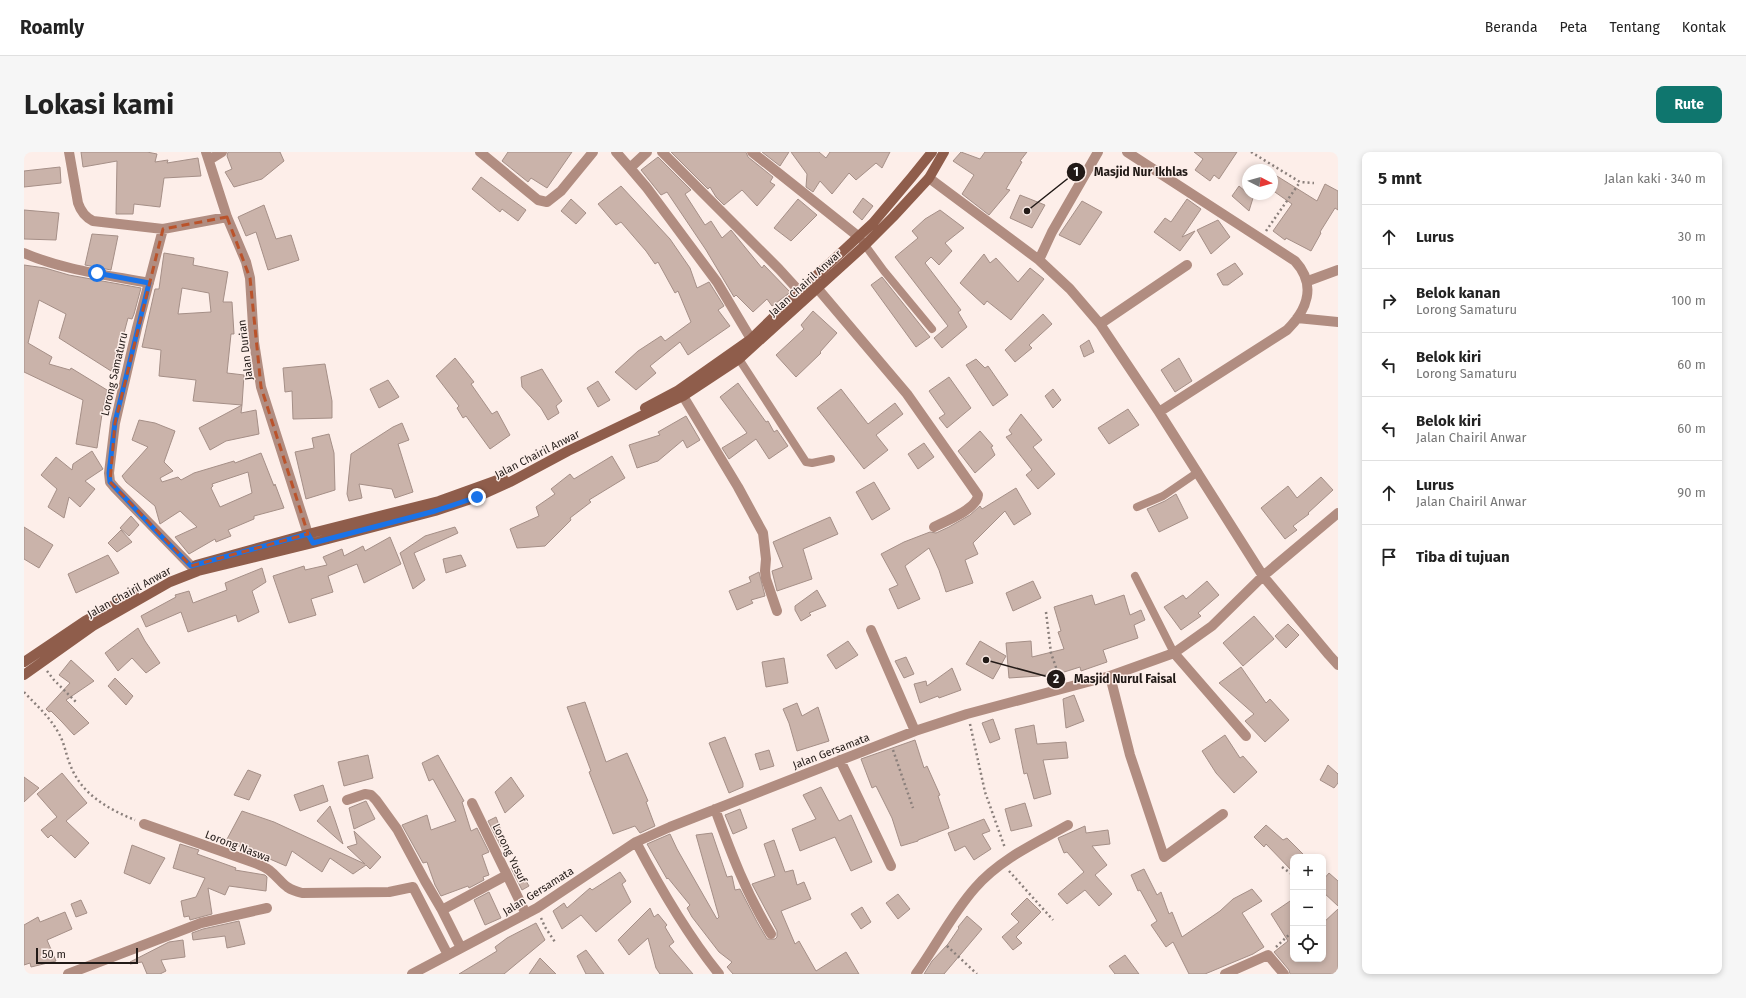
<!DOCTYPE html>
<html lang="id">
<meta charset="utf-8">
<style>
:root{--surface:#fff;--page:#f6f6f6;--text:#222;--muted:#767676;--line:#e0e0e0;--accent:#0f766e}
body{margin:0;font-family:"Fira Sans",sans-serif;background:var(--page);color:var(--text)}
.controls{position:absolute;right:12px;bottom:12px;display:grid;overflow:hidden;border-radius:8px;box-shadow:0 2px 6px #0003}
.controls button{width:36px;height:36px;display:grid;place-items:center;padding:0;border:0;border-bottom:1px solid var(--line);background:var(--surface);color:var(--text);font:20px sans-serif}
.compass{position:absolute;left:1218px;top:12px;width:36px;height:36px;border-radius:50%;background:var(--surface);box-shadow:0 2px 6px #0003;rotate:96deg}
.scale{position:absolute;left:12px;bottom:10px;width:102px;box-sizing:border-box;padding-left:4px;border:2px solid #221a17;border-top:0;font-size:11px;line-height:14px;white-space:nowrap;color:#221a17;-webkit-text-stroke:3px #fdeee9;paint-order:stroke}
.stop{position:absolute;width:12px;height:12px;margin:-9px;border:3px solid #1a73e8;border-radius:50%;background:#fff}
.stop.end{background:#1a73e8;border-color:#fff;box-shadow:0 1px 4px #0008}
.list{margin:0;padding:0;list-style:none}
h2{display:flex;justify-content:space-between;align-items:center;height:52px;margin:0;padding:0 16px;font-size:17px}
h2 small{font-size:13px;font-weight:400;color:var(--muted)}
.list li{display:grid;grid-template-columns:26px 1fr auto;gap:12px;align-items:center;box-sizing:border-box;height:64px;padding:0 16px;border-top:1px solid var(--line)}
.list b{display:block;font-size:15px;white-space:nowrap}
.list p{margin:0;font-size:13px;white-space:nowrap;color:var(--muted)}
.list em{font-size:13px;font-style:normal;color:var(--muted)}
.icon{flex:none;width:22px;height:22px;fill:none;stroke:currentColor;stroke-width:2;stroke-linecap:round;stroke-linejoin:round}
.map{position:relative;flex:none;width:1314px;height:822px;overflow:hidden;border-radius:8px}
header{display:flex;align-items:center;gap:24px;box-sizing:border-box;height:56px;padding:0 20px;background:var(--surface);border-bottom:1px solid var(--line)}
header strong{font-size:19px}
nav{display:flex;gap:22px;margin-inline-start:auto;font-size:14px}
.intro{display:flex;align-items:center;justify-content:space-between;box-sizing:border-box;height:96px;padding:0 24px}
h1{margin:0;font-size:28px}
.button{padding:10px 18px;border-radius:8px;background:var(--accent);color:#fff;font-size:14px;font-weight:700}
main{display:flex;gap:24px;padding:0 24px}
aside{flex:1;background:var(--surface);border-radius:8px;box-shadow:0 2px 6px #0003}
.map>svg:first-child{display:block}
</style>
<header>
<strong>Roamly</strong>
<nav><a>Beranda</a><a>Peta</a><a>Tentang</a><a>Kontak</a></nav>
</header>
<div class="intro"><h1>Lokasi kami</h1><a class="button">Rute</a></div>
<main>
<div class="map">
<svg width="1314" height="822" viewBox="0 0 1314 822">
<rect width="100%" height="100%" fill="#fdeee9"/>
<path fill="#cab3aa" stroke="#a58f87" fill-rule="evenodd" d="M57,0h66l10,2 -2,8 13,-2 -1,3 31,-5 3,18 -37,2 -4,29 -26,-3 -1,10h-17l1,-53 -34,6z
M204,0h52l4,9 -22,18 -28,8 -9,-15 7,-3 -5,-13z
M484,0h64l-25,36 -16,-10 -3,4 -26,-21z
M647,0h75l2,5 25,20 -3,5 5,3 -18,21 -15,-16 -18,15 -8,-8 -6,-10 -2,2z
M738,0h27l-9,14z
M767,0h28l7,6 4,-6h60l-8,16 -6,-5 -20,17 -7,-7 -17,21 -12,-13 -7,11 -7,-5 1,-13z
M937,0l19,7 5,-7h42l-7,9 2,1 -16,27 4,1 -21,25 -27,-21 12,-19 -21,-14z
M1170,0h43l-18,27 -5,-4 -4,6 -15,-11 8,-11z
M634,5l33,33 -6,4 20,31 6,-4 11,17 9,-8 31,38 2,-3 26,27 -2,2 -16,12 -5,-7 -14,13 -17,-17 -2,2 -28,-47 -39,-58 -6,3 -20,-25z
M36,15l1,16 -37,4v-16z
M1248,21l45,28 8,-17 13,7v19l-3,-2 -15,24 1,1 -10,18 -25,-13 -1,2 -12,-9 19,-27 -20,-14z
M457,25l45,33 -8,11 -16,-12 -2,3 -28,-23z
M597,34l49,53 20,29 7,20 12,-6 15,24 -6,4 12,16 -42,29 -8,-13 -30,24 6,7 -20,17 -21,-18 23,-21 23,-15 4,5 26,-19 -13,-31 -3,2 -17,-31 -3,2 -9,-13 -25,-29 -5,3 -18,-21z
M1215,34l14,12 -4,13 -17,-15z
M996,43l25,10 -13,23 -22,-10z
M839,46l10,8 -11,14 -9,-8z
M547,47l15,14 -10,11 -15,-13z
M774,47l19,16 -26,26 -17,-13z
M1163,47l14,10 -19,28 13,-6 -15,20 -26,-19 11,-14 6,4z
M1058,49l20,11 -22,33 -21,-10z
M240,53l12,34 15,-4 8,25 -31,10 -12,-38 -10,4 -8,-19z
M0,58l35,3 -3,27 -32,-1z
M916,58l24,18 -19,15 7,8 -13,14 -8,-8 -6,6 36,47 -3,2 9,15 -25,21 -8,-10 14,-12 -53,-69 23,-19 -6,-7 13,-12z
M1194,68l12,17 -19,17 -14,-24z
M68,82l26,2 -7,34 -26,-5z
M140,101l30,5 -1,7 35,7 -5,30h9l2,32h-3l-4,39 17,2 -2,30 -49,-4 3,-21 -37,-4 2,-26 -19,-3 13,-58h4zM158,136l27,5 2,19 -33,2z
M960,102l6,9 6,-5 22,24 12,-14 14,11 -33,41 -24,-19 -3,4 -24,-22z
M1211,111l8,11 -15,11h-5l-6,-11z
M0,113l21,3 24,7 72,13 -7,26 -2,5 -4,-1 -8,30 -9,23 -52,-33 7,-24 -27,-14 -11,43 24,14 -3,7 21,6 1,-2 36,22 -5,24 -5,34 -21,-4 7,-44 -59,-28z
M858,125l48,60 -14,10 -45,-62z
M789,159l24,22 -17,19 1,1 -25,24 -20,-22 28,-26 -3,-4z
M1019,162l9,10 -23,21 3,3 -17,14 -10,-12z
M1065,188l5,12 -10,5 -4,-11z
M431,206l19,24 -3,2 21,30 5,-3 13,24 -20,14 -24,-33 -3,2 -6,-10 2,-2 -23,-30z
M1155,206l13,23 -17,11 -14,-22z
M952,207l9,9 3,-2 20,29 -15,11 -27,-41z
M301,212l7,37v17l-39,1 -1,-28 -7,1 -2,-24z
M518,217l20,32 -6,5 3,7 -11,7 -7,-12 -19,-21 -1,-10z
M925,225l22,31 -24,20 -8,-10 6,-4 -16,-23z
M364,228l11,17 -20,11 -9,-19z
M574,229l12,19 -12,7 -11,-19z
M714,231l28,39 2,-1 6,11 3,-2 11,16 -19,13 -13,-20 -27,20 -7,-11 25,-15 -27,-36z
M817,237l27,35 27,-21 8,11 -27,21 12,15 -24,19 -47,-61z
M1029,237l8,11 -8,8 -8,-12z
M218,253l-1,8 15,-3 3,24 -33,7 -16,9 -11,-22z
M1104,257l11,16 -30,19 -11,-16z
M997,262l21,26 -9,7 22,27 -17,15 -12,-14 6,-5 -26,-33 6,-3 -3,-4z
M662,264l14,24 -13,8 -4,-8 -25,21 -21,7 -8,-23 31,-10 -2,-3z
M115,268l16,3 20,8 -11,31 9,9 -13,7 2,4 16,-5 3,3 13,-7 40,-12 1,2 26,-10 13,33 1,-2 9,24 -30,8v3l-26,11 3,6 -15,6 -1,-3 -26,15 -14,-17 22,-10 -17,-16 -20,13 -5,-18 -29,-24 -4,-6 26,-29 -16,-7zM224,320l4,21 -32,14 -9,-19 2,-2 -1,-2z
M378,271l7,17 -11,4 15,48 -18,6 -3,-9 -33,-5 3,14 -13,3 -2,-7 4,-40 42,-27z
M956,279l13,15 -2,1 4,8 -20,18 -17,-22z
M305,282l5,19 1,37 -29,9 -11,-47 19,-4 -2,-10z
M900,291l10,14 -16,12 -10,-15z
M68,299l11,18 -18,12 10,8 -15,18 -11,-10 -5,21 -16,-11 9,-18 -16,-14 15,-18 16,13 1,-6z
M588,304l13,22 -36,22 2,2 -21,16 1,2 -26,26 -28,2 -7,-19 29,-13 -3,-9 19,-13 -4,-5 19,-15 4,5z
M1297,325l12,13 -25,23 1,1 -16,12 4,4 -12,9 -24,-31 27,-22 9,12z
M850,330l16,27 -18,11 -16,-28z
M992,336l15,26 -17,11 -9,-14 -32,32 5,11 -13,6 8,23 -27,9 -7,-22 -10,-22 -24,18 15,33 -22,10 -9,-20 9,-4 -17,-31 23,-12 26,-10 6,1 13,-6 21,-12 10,-9 2,3z
M1152,342l12,24 -29,14 -12,-23 18,-8z
M107,364l8,9 -10,11 -9,-8z
M806,365l8,17 -35,15 9,30 -35,12 -5,-20 11,-4 -10,-25z
M0,375l29,18 -14,23 -15,-9z
M431,375l3,6 -44,20 11,27 -12,9 -13,-36 25,-17z
M97,378l11,12 -15,10 -9,-9z
M366,385l11,27 -37,19 -7,-19 -29,12 5,16 -22,7 5,16 -27,8 -16,-47 31,-10 1,4 22,-5 -4,-8 19,-8 2,7 19,-10 2,5z
M84,403l11,18 -43,20 -8,-19z
M437,403l5,11 -20,7 -3,-14z
M238,416l4,14 -14,9 7,21 -21,10 -2,-7 -48,17 -7,-20 -35,15 -5,-11 35,-19 -1,-2 14,-4 4,12 34,-13 -2,-7z
M735,420l6,24 -14,4 2,3 -16,7 -8,-19 22,-9 -2,-5z
M1009,429l8,17 -28,13 -7,-18z
M1183,429l12,14 -21,18 3,3 -20,14 -17,-23 19,-12 3,4z
M793,438l9,16 -17,7 2,2 -10,6 -6,-11v-4z
M1068,443l3,10 29,-10 6,20 11,-5 4,10 -11,5 4,13 -35,12 4,12 -26,9 -1,-4 -19,6 -1,-2 -21,5 -30,2 -3,-35 25,-2 1,16 32,-8 -6,-17 3,-1 -7,-24z
M1230,464l20,23 -31,27 -20,-23z
M1264,472l11,11 -13,13 -11,-12z
M114,476l7,13 15,22 -14,10 -14,-15 -14,13 -13,-18z
M824,489l10,14 -22,14 -9,-14z
M956,489l26,15 -13,23 -27,-15z
M882,505l8,17 -10,4 -9,-17z
M760,506l4,25 -22,4 -4,-25z
M47,508l23,21 -28,19 23,23 -15,12 -12,-13 -11,-11 -2,1 -3,-3 24,-26 -11,-8z
M1217,515l25,36 4,-4 19,21 -24,22 -20,-21 9,-7 -35,-31z
M928,516l9,22 -22,8 -1,-2 -18,7 -6,-19 12,-3 1,5z
M91,526l18,18 -7,9 -18,-19z
M1050,543l10,26 -18,7 -3,-29z
M561,550l21,60 21,-9 21,48 -2,1 9,24 -15,7 -5,-7 -22,8 -24,-62 2,-1 -24,-64z
M773,551l5,13 16,-9 11,34 -32,10 -8,-28 -6,-14z
M969,567l7,20 -10,4 -8,-20z
M1010,573l3,19 29,-2 2,16 -25,2 8,34 -17,5 -7,-26 -3,1 -9,-45z
M1201,583l15,23 3,-2 14,16 -23,21 -18,-20 -14,-22z
M701,585l18,46v4l-14,6 -20,-50z
M891,588l9,28 3,-2 13,29 -2,1 11,32 -31,12v1l-17,5 -9,-28 -16,-32 -4,2 -11,-29z
M745,598l5,16 -14,4 -5,-16z
M344,603l5,23 -29,8 -6,-24z
M414,603l26,46 -2,1 9,29 6,-3 12,24 -7,3 7,20 -6,2 1,3 -15,8 -1,-2 -27,10 -6,-11 -8,-23 -4,1 -21,-38 25,-10 4,15 25,-9 -23,-42 -4,2 -7,-18z
M1304,613l10,9v9l-4,5 -14,-8z
M224,618l13,5 -12,25 -15,-5z
M38,621l25,30 -21,18 23,22 -14,15 -24,-23 -3,3 -7,-8 16,-13 -20,-23z
M0,625l15,11 -15,14z
M487,625l13,19 -19,17 -10,-21z
M299,633l5,16 -28,10 -6,-16z
M797,635l18,34 12,-6 21,47 -21,9 -16,-34 -35,14 -8,-22 24,-10 -13,-24z
M342,649l9,18 -21,10 -5,-21z
M1001,651l7,23 -21,5 -6,-22z
M306,654l5,14 8,24 -26,-23z
M716,657l7,19 -14,6 -8,-19z
M218,659l32,11 91,42 -18,-17 10,-3 -3,-13 27,26 -11,12 -4,-4 -13,9 -23,-16 -8,14 -30,-21 -6,15 -37,-16 -23,-9z
M472,665l10,27 -5,3 -13,-26z
M960,667l6,12 -8,3 9,15 -17,11 -9,-14 -10,5 -7,-18z
M1242,673l17,15 4,-2 19,19h-13v15l-27,-28 -2,3 -10,-10z
M1061,674l1,7 22,-3 2,14 -18,2 15,19 -12,10 17,19 -13,12 -14,-16 -18,14 -9,-10 26,-22 -17,-20 -3,1 -6,-15z
M688,681l15,44 5,-1 3,14 5,-1 17,33 10,17h8l2,-2v-6l-25,-47 23,-8 -11,-32 10,-4 11,32 8,-2 4,15 7,-3 7,17 -30,12 14,33 4,-3 17,30 30,-19 13,22h-126l-6,-7 5,-5 -13,-10 -27,-35 -5,-9 3,-3 -22,-27 -1,1 -20,-35 23,-10 7,15 40,70 2,-2 -23,-82z
M156,692l19,6 -2,4 39,14 -1,2 30,5 2,2 -1,14 -37,-5 -4,9 -17,-7 4,26 -22,6 -1,-4 -5,1 -3,-16 15,-4 9,-19 -32,-10z
M108,693l33,13 -15,26 -26,-11z
M492,712l13,22 -7,4 -11,-22z
M1120,717l13,26 4,-3 8,22 3,-2 10,25 38,-26 13,-12 19,-10 10,12 -20,12 22,34 -11,7 -48,20h-16l-16,-32 -7,5 -15,-22 6,-4 -17,-31 -2,1 -7,-16z
M596,720l6,9 -4,3 9,18 -35,30 -15,-17 -19,14 -9,-18 11,-8 3,5 23,-20 2,2z
M1305,721l9,8v25l-15,-14v-12z
M465,740l12,26 -16,7 -11,-25z
M874,742l12,15 -12,10 -12,-16z
M1003,746l14,14 -25,25 6,6 -9,7 -11,-13 17,-15 -8,-8z
M1269,747v60h30v-36l15,-14v65h-48l-1,-4 -15,-18 14,-11 -17,-27z
M57,748l6,13 -11,4 -5,-13z
M838,755l9,15 -10,7 -10,-15z
M626,756l4,9 4,-3 9,11 -2,2 9,15 -5,4 24,28h-33l-4,-6 -8,-30 -19,17 -11,-15z
M41,760l7,17 -25,11 9,21 -25,6 -1,-4 -6,2v-40l14,-8 2,5z
M943,764l15,13 -38,45h-20l8,-13 16,-17 11,-16 -1,-1z
M215,769l6,23 -18,4 -2,-12 -32,4 -1,-7 11,-4z
M512,771l9,17 -41,34h-45l38,-23 -2,-4 12,-9z
M159,788l2,17 -24,3 5,11 -6,3h-13l-5,-12 -12,2v-2l39,-20z
M562,798l18,24h-18l-9,-18z
M1101,803l14,19h-24l-6,-8z
M516,806l16,16h-27z"/>
<g fill="none" stroke-linecap="round" stroke-linejoin="round">
<path stroke="#8a7f7b" stroke-width="2.5" stroke-dasharray="2 3" stroke-linecap="butt" d="M1227,0l49,30 14,1
M1242,79l34,-49
M1022,460l5,41 9,26
M23,519l7,9 23,23
M0,540c12,13 25,24 34,40 7,11 8,25 14,37 11,26 38,41 63,51
M946,572l15,68 20,56
M869,598l20,58
M1258,715l11,8
M985,719l44,49
M517,766l4,9 10,15
M923,794l30,28
M1252,795l17,-16"/>
<path stroke="#b18d81" stroke-width="8" d="M838,89l22,30 48,58
M715,207l67,103 6,1 19,-4
M1113,355l26,-11 35,-24
M1111,424l39,77"/>
<path stroke="#b18d81" stroke-width="10" d="M45,0l9,51c3,9 7,14 15,18l70,8 64,-12
M182,0l21,65 19,45 4,16 4,64 7,45 47,147 4,7
M456,0l58,48 9,2 14,-11 32,-39
M592,0l14,16
M623,0l-17,16 17,20 70,94 34,57
M638,0l117,117 21,23
M728,0l107,85
M1103,0l168,109c22,24 12,49 -8,69l-128,82
M185,8l13,-8
M905,26l110,82 13,-28 46,-80
M139,77l-26,99 -22,95 -6,50 1,9 5,6 76,78
M0,101c39,17 83,22 125,30
M1015,108l31,29 30,35 59,88 104,164 66,79 9,10
M1284,129l30,-11
M794,137l89,105 71,101c-1,14 -32,26 -44,32
M1273,166l41,4
M1076,172l87,-59
M659,244l55,91 25,46 3,26 -1,12 1,8 11,32
M847,478l44,101
M1150,501l72,83
M1086,524l20,79 34,102 59,-43
M816,608l51,106
M323,648l18,-6 6,1 5,5 21,29 28,52 17,29 19,38
M448,651l54,111
M691,657c16,44 32,86 56,125
M120,672l111,39c5,2 10,4 14,7 14,11 13,18 33,23l87,-1 24,-5 35,68
M612,690c24,46 50,91 83,132
M418,758l65,-35
M44,822l133,-51 66,-15
M388,822l125,-66 99,-66 34,-15 245,-96 52,-17 143,-38 64,-23 38,-27 51,-50 75,-63
M892,822c20,-28 36,-60 59,-86 25,-29 61,-45 93,-63
M1201,822l43,-19 16,19"/>
<path stroke="#8f5d4b" stroke-width="10" d="M621,256l32,-17 74,-52 67,-65 55,-51 38,-45 21,-26
M172,413l112,-31 131,-33 64,-23
M0,510l61,-41 49,-27
M0,523l69,-49 77,-44 28,-11 115,-28 122,-32 42,-14 33,-15 58,-31 115,-55 56,-37 126,-114 28,-28 36,-39 15,-26"/>
</g>
<g fill="none" stroke-linecap="round" stroke-linejoin="round">
<path stroke="#1a73e8" stroke-width="5" d="M73,121l52,10 -34,139 -6,51 1,9 46,49 35,35 117,-32 5,9 122,-32 42,-14"/>
</g>
<path fill="none" stroke="#ba532b" stroke-width="3" stroke-dasharray="8 5" stroke-linejoin="round" d="M203,65l23,61 11,109 47,147 -117,32 -81,-84 5,-59 48,-194z"/>
<g text-anchor="middle" stroke-width="3" stroke-linejoin="round" paint-order="stroke">
<g font-size="11" fill="#221a17" stroke="#fdeee9">
<text transform="translate(781 131) rotate(-42)" y="4">Jalan Chairil Anwar</text>
<text transform="translate(221 198) rotate(-97)" y="4">Jalan Durian</text>
<text transform="translate(90 222) rotate(-77)" y="4">Lorong Samaturu</text>
<text transform="translate(513 302) rotate(-27)" y="4">Jalan Chairil Anwar</text>
<text transform="translate(105 440) rotate(-29)" y="4">Jalan Chairil Anwar</text>
<text transform="translate(807 599) rotate(-21)" y="4">Jalan Gersamata</text>
<text transform="translate(214 694) rotate(21)" y="4">Lorong Naswa</text>
<text transform="translate(486 701) rotate(64)" y="4">Lorong Yusuf</text>
<text transform="translate(514 739) rotate(-32)" y="4">Jalan Gersamata</text>
</g>
</g>
<path fill="none" stroke="#221a17" stroke-width="1.5" d="M1003 59L1052 20M962 508L1032 527"/>
<g fill="#221a17" stroke="#fdeee9" stroke-width="1.5">
<circle cx="1003" cy="59" r="4"/>
<circle cx="962" cy="508" r="4"/>
<circle cx="1052" cy="20" r="10"/>
<circle cx="1032" cy="527" r="10"/>
</g>
<g font-size="12" text-anchor="middle" font-weight="bold" fill="#fff">
<text x="1052" y="24">1</text>
<text x="1032" y="531">2</text>
</g>
<g font-size="12" text-anchor="middle" font-weight="bold" fill="#221a17" stroke="#fdeee9" stroke-width="3" stroke-linejoin="round" paint-order="stroke">
<text x="1117" y="24">Masjid Nur Ikhlas</text>
<text x="1101" y="531">Masjid Nurul Faisal</text>
</g>
</svg>
<div class="controls">
<button>+</button>
<button>−</button>
<button><svg class="icon" aria-label="locate" viewBox="0 0 24 24"><circle cx="12" cy="12" r="6"/><path d="M12 2v4M12 18v4M2 12h4M18 12h4"/></svg></button>
</div>
<svg class="compass" viewBox="-18 -18 36 36"><path d="M0-13l5 13h-10z" fill="#e53935"/><path d="M0 13l5-13h-10z" fill="#767676"/></svg>
<div class="scale">50 m</div>
<div class="stop" style="left:73px;top:121px"></div>
<div class="stop end" style="left:453px;top:345px"></div>
</div>
<aside>
<h2>5 mnt<small>Jalan kaki · 340 m</small></h2>
<ul class="list">
<li><svg class="icon" aria-label="ahead" viewBox="0 0 24 24"><path d="M12 20V5M6 11l6-6 6 6"/></svg><div><b>Lurus</b></div><em>30 m</em></li>
<li><svg class="icon" aria-label="right" viewBox="0 0 24 24"><path d="M7 20v-9h11M14 6l5 5-5 5"/></svg><div><b>Belok kanan</b><p>Lorong Samaturu</p></div><em>100 m</em></li>
<li><svg class="icon" aria-label="left" viewBox="0 0 24 24"><path d="M17 20v-9H6M10 6l-5 5 5 5"/></svg><div><b>Belok kiri</b><p>Lorong Samaturu</p></div><em>60 m</em></li>
<li><svg class="icon" aria-label="left" viewBox="0 0 24 24"><path d="M17 20v-9H6M10 6l-5 5 5 5"/></svg><div><b>Belok kiri</b><p>Jalan Chairil Anwar</p></div><em>60 m</em></li>
<li><svg class="icon" aria-label="ahead" viewBox="0 0 24 24"><path d="M12 20V5M6 11l6-6 6 6"/></svg><div><b>Lurus</b><p>Jalan Chairil Anwar</p></div><em>90 m</em></li>
<li><svg class="icon" aria-label="arrive" viewBox="0 0 24 24"><path d="M6 21V4h12l-3 4 3 4H6"/></svg><div><b>Tiba di tujuan</b></div></li>
</ul>
</aside>
</main>
